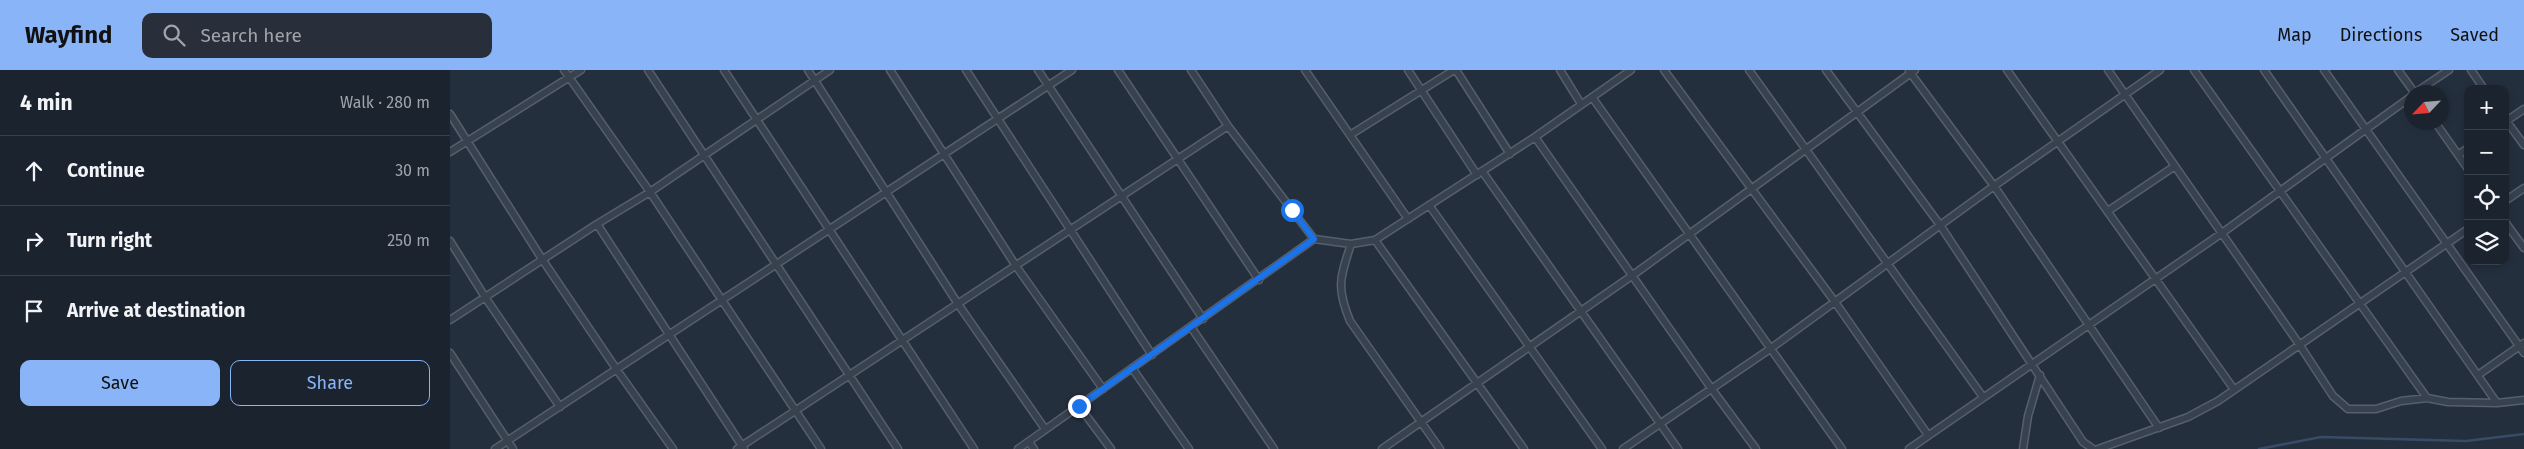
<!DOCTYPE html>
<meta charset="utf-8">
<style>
:root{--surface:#1b232e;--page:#282f3a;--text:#f1f3f6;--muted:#a0a4aa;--line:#39404a;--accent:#8ab4f8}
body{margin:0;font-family:"Fira Sans",sans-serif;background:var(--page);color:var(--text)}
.controls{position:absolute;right:15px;top:15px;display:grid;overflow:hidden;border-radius:10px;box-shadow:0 2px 8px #0003}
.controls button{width:45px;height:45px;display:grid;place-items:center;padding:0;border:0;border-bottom:1px solid var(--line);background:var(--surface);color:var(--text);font:25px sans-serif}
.compass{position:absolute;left:1954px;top:15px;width:45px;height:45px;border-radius:50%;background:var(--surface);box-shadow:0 2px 8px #0003;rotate:244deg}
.stop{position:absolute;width:15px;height:15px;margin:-11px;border:4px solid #1a73e8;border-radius:50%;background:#fff}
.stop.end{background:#1a73e8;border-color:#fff;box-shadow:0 1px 5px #0008}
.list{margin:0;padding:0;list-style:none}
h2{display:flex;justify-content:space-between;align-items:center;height:65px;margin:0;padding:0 20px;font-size:21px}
h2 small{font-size:16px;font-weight:400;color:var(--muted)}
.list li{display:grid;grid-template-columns:32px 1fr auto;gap:15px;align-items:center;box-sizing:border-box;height:70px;padding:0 20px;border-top:1px solid var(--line)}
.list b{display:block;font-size:19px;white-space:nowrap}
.list em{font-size:16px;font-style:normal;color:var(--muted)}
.actions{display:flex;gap:10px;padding:15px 20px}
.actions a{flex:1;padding:11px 0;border:1px solid var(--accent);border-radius:10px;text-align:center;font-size:18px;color:var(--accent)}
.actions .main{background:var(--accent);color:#111}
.icon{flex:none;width:28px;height:28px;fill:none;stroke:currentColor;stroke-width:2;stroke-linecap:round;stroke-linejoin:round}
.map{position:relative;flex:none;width:2074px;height:379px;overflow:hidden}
header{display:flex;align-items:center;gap:30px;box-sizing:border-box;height:70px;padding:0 25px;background:var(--accent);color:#111}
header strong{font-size:24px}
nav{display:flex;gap:28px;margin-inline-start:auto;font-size:18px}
.search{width:350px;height:45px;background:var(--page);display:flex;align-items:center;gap:12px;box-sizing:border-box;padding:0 18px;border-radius:10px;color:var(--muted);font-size:19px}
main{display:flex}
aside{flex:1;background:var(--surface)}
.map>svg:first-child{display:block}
</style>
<header>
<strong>Wayfind</strong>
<div class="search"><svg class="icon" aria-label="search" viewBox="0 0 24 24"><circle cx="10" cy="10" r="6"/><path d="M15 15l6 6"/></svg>Search here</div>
<nav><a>Map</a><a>Directions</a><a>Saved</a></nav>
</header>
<main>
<aside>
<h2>4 min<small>Walk · 280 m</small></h2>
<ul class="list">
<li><svg class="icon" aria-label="ahead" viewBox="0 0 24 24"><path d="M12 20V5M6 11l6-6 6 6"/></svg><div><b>Continue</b></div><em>30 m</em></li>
<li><svg class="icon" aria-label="right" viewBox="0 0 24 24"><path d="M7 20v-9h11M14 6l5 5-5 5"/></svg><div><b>Turn right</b></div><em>250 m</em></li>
<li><svg class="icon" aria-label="arrive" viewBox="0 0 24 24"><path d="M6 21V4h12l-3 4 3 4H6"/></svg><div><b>Arrive at destination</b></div></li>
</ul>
<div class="actions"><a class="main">Save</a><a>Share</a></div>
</aside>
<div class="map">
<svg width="2074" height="379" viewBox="0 0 2074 379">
<rect width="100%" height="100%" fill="#242f3e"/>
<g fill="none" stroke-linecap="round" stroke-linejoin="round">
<path stroke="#394c67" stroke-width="2.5" d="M1809,379l62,-12 145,4 58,-7"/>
<defs>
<path id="street" d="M114,0l86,122 171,257
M198,0l250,379
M274,0l250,379
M358,0l150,234 87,125
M440,0l126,196 87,123
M516,0l186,285
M588,0l165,249
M668,0l141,210
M741,0l37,56 86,113 37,5
M855,0l103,149
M958,0l69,105
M1006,0l54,84
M1110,0l21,34
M1214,0l171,232 93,133
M1299,0l234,327
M1376,0l114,155 143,217 10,7
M1557,0l226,318
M1658,0l191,274 34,52 15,13h28l25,-8 26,-3 21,4 49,1 27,-3
M1744,0l233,328
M1814,0l233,333
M1874,0l200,283
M1948,0l16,22
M2021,0l13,19
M1459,1l85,115 165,242
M1966,22l33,-22
M1142,27l250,352
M0,44l92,145 75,111 56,79
M2055,49l19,26
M1985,52l33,47
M2055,52l19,-13
M900,65l104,-65
M1085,67l176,251 45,61
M0,82l131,-82
M2008,85l10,-7
M1032,101l196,278
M2055,131l19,-13
M979,135l173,244
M1658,141l67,-45
M2055,152l19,26
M147,154l147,225
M925,170l149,209
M0,171l35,56 75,110
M0,250l147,-96 53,-32 180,-122
M741,257l83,122
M0,283l63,96
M682,298l57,81
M2028,305l46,-32
M629,336l32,43
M579,372l5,7
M45,379l577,-379
M287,379l491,-323
M568,379l296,-210
M932,379l251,-174 282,-205
M990,379l-90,-128c-14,-34 -10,-43 1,-77l24,-4 160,-103 96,-67
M1173,379l147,-100 224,-163 166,-116
M1459,379l313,-216 190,-137
M1573,379l5,-33 12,-41
M1648,379l90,-32 30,-16 250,-172"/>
</defs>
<use href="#street" stroke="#565f6c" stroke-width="9"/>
<use href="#street" stroke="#38414e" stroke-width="6"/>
</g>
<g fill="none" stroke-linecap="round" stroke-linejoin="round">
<path stroke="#1a73e8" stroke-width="6" d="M629,336l235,-167 -22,-29"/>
</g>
</svg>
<div class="controls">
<button>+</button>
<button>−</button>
<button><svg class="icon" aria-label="locate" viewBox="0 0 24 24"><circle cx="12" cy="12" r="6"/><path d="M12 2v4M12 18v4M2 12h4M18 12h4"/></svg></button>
<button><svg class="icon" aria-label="layers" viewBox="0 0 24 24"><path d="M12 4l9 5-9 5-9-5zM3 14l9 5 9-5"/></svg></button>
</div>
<svg class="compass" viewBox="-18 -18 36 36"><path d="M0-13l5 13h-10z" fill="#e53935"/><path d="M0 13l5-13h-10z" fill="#a0a4aa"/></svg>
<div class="stop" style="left:842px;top:140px"></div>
<div class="stop end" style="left:629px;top:336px"></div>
</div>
</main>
